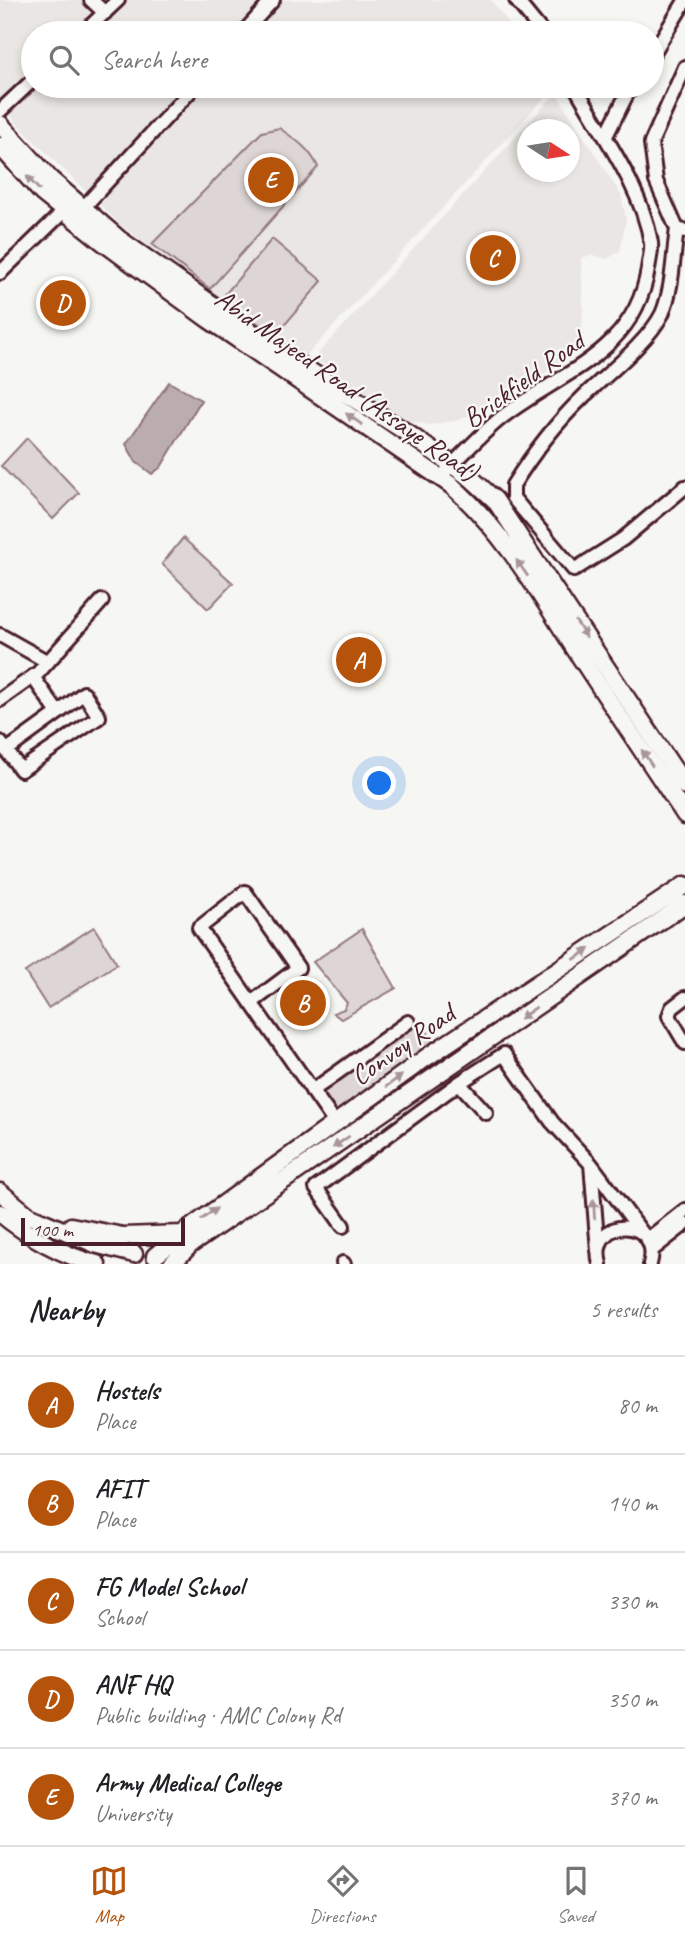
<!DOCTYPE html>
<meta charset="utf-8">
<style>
:root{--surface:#fff;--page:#f6f6f6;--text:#202124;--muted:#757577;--line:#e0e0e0;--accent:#b45309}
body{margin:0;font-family:Caveat,sans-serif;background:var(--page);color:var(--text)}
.compass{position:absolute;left:517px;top:119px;width:63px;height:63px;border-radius:50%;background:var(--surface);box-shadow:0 4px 10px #0003;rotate:102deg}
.scale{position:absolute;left:21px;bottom:18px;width:164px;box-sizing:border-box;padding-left:7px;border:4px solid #4a1f2b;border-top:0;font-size:19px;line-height:24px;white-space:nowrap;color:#4a1f2b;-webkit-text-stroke:5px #f6f6f2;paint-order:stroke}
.you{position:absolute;left:380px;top:784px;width:24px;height:24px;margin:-18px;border:5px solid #fff;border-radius:50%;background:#1a73e8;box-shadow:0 0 0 10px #1a73e833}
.badge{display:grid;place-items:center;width:46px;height:46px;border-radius:50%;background:var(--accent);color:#fff;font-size:23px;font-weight:700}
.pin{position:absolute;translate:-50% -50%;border:4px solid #fff;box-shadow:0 2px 7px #0006}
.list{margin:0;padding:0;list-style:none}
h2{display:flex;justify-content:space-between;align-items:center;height:91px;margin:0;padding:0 28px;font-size:30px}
h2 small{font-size:23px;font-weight:400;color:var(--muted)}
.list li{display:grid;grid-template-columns:46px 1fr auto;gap:21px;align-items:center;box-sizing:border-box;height:98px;padding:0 28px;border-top:2px solid var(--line)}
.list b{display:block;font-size:26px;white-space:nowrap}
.list p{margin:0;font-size:23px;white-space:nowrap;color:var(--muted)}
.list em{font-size:23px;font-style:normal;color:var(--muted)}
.icon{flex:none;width:38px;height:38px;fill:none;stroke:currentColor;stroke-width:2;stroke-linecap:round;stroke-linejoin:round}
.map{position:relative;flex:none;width:685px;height:1264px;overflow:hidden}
.search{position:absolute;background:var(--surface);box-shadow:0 4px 10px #0003;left:21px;right:21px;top:21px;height:77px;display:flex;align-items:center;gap:18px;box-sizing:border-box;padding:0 24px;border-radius:38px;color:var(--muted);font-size:26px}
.sheet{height:581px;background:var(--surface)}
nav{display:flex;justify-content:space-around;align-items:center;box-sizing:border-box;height:98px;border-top:2px solid var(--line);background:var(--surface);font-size:19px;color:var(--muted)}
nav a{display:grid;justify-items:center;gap:4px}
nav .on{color:var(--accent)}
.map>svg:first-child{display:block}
</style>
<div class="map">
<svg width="685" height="1264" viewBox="0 0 685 1264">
<rect width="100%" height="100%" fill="#f6f6f2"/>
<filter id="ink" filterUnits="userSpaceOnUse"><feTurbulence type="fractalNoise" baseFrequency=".0143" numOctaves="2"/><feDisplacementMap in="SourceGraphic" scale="14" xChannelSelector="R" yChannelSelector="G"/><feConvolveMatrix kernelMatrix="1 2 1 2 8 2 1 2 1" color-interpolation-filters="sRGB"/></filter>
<g filter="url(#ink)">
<path fill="#e9e6e3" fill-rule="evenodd" d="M0,0h491l25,33h-483v53h522l-249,270 -99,-66 -85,-64 -95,-92 -27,-30z
M556,93l65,102 5,25 -6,31 -13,8 -16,-4 -10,3 2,50 -2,36 -19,19 -102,57 -31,5 -28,-6 -87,-61zM528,130h42v42h-42z"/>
<path fill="#ddd6d5" stroke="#947a80" stroke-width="2" d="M279,128c16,11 31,21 39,39l-108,122 -58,-45 110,-112z
M272,239l50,42 -46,54 -55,-36z
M27,438l52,55 -26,26 -52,-53z
M183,538l50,45 -25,26 -46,-45z
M94,927l23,37 -69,44 -23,-36z
M362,929l34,59 -55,31 -8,-6 11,-4 3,-6 -34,-41z
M422,1021l11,22 -100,74 -18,-22z"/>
<path fill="#bbadae" stroke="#8e747a" stroke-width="2" d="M169,382l32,18 -40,67 -9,7 -16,-12 -10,-18z"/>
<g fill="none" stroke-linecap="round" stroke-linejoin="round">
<defs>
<path id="minor" d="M91,0l14,13
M516,0l27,33
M83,33l35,-33
M243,33l30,-33
M652,55l33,-54
M0,111l33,-31
M606,136l25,-50
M83,208l112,-122
M677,229l-21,-48 -5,-38 34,-76
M685,231l-8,-2c-4,27 -4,60 -15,85 -14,28 -55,60 -78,82 -28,27 -51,57 -71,89v13l61,72 49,-31 62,-52
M0,273l64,-62
M447,470c17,-17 34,-36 54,-52 57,-45 134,-64 147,-149 1,-8 4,-18 3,-26 -9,-55 -49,-109 -76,-157
M0,635l48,27
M0,700l38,-27 64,-72
M0,742l21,28 78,-53 -15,-24 -26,20 -25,-36
M7,750l51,-37
M685,998l-13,10 -3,8 16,27
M251,1003l47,-35 -53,-76 -46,36 136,195
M459,1083l45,-29 48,68 39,42 52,70
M312,1091l96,-69
M591,1164l7,87
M343,1226l-27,-38 143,-105 27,30
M648,1239l37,-29
M652,1250l33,-26
M343,1263l1,1
M600,1264c-13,-49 63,-48 50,0"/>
<path id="major" d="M0,124l50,55 69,60 161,113 126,80 66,47 23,21 190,286
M0,146l42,47 61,49 105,77 243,166c51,45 86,104 122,161 37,57 75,113 112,169
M0,1192l28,23 67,29 39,10
M0,1213c25,21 65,44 97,51
M71,1226l52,10 59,-2
M155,1256l27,-22 245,-177 258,-172
M172,1264l18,-19 495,-341"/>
</defs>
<use href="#minor" stroke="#4a1f2b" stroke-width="18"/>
<use href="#major" stroke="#4a1f2b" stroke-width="21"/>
<use href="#minor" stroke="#f6f6f2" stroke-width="12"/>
<use href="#major" stroke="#f6f6f2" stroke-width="16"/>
</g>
<defs><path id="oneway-solid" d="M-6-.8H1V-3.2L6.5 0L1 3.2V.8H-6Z" transform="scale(1.75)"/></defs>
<g fill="#a99598">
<use href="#oneway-solid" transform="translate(33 183) rotate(-132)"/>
<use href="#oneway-solid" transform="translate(354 419) rotate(-145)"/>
<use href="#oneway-solid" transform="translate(522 568) rotate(-125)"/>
<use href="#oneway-solid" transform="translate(581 629) rotate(56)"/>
<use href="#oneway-solid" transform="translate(647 758) rotate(-123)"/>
<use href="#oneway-solid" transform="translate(582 954) rotate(-34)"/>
<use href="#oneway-solid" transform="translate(528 1013) rotate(145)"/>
<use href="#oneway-solid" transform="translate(394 1081) rotate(-36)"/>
<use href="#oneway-solid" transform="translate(341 1142) rotate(145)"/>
<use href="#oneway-solid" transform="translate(594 1209) rotate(-93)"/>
<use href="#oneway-solid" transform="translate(209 1214) rotate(-36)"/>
</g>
</g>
<g text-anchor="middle" stroke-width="5" stroke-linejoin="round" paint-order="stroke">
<g font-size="28" fill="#4a1f2b" stroke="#f6f6f2">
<text transform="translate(523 379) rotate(-36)" y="10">Brickfield Road</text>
<text transform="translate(347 384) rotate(35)" y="10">Abid Majeed Road (Assaye Road)</text>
<text transform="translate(402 1044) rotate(-35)" y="10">Convoy Road</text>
</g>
</g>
</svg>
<svg class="compass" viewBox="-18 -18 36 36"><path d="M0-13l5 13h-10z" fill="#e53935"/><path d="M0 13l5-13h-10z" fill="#757577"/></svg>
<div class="scale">100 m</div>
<div class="you"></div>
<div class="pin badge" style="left:359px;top:660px">A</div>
<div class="pin badge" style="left:303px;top:1003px">B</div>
<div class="pin badge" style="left:493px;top:258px">C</div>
<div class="pin badge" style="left:63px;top:303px">D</div>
<div class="pin badge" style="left:271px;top:180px">E</div>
<div class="search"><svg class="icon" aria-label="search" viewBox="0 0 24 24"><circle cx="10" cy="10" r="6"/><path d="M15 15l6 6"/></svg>Search here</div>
</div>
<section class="sheet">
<h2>Nearby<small>5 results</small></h2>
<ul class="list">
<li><span class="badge">A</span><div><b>Hostels</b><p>Place</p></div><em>80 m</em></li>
<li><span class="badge">B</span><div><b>AFIT</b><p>Place</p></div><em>140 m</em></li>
<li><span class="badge">C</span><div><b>FG Model School</b><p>School</p></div><em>330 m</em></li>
<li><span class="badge">D</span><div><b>ANF HQ</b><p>Public building · AMC Colony Rd</p></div><em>350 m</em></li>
<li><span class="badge">E</span><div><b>Army Medical College</b><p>University</p></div><em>370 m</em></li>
</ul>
</section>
<nav>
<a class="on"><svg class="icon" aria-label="map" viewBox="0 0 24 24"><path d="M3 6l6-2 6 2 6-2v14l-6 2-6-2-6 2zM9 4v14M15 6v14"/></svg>Map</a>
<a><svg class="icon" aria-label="directions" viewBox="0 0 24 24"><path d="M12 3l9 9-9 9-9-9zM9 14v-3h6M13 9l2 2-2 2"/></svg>Directions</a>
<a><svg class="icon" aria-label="saved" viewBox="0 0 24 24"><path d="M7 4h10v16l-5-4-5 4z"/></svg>Saved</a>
</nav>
